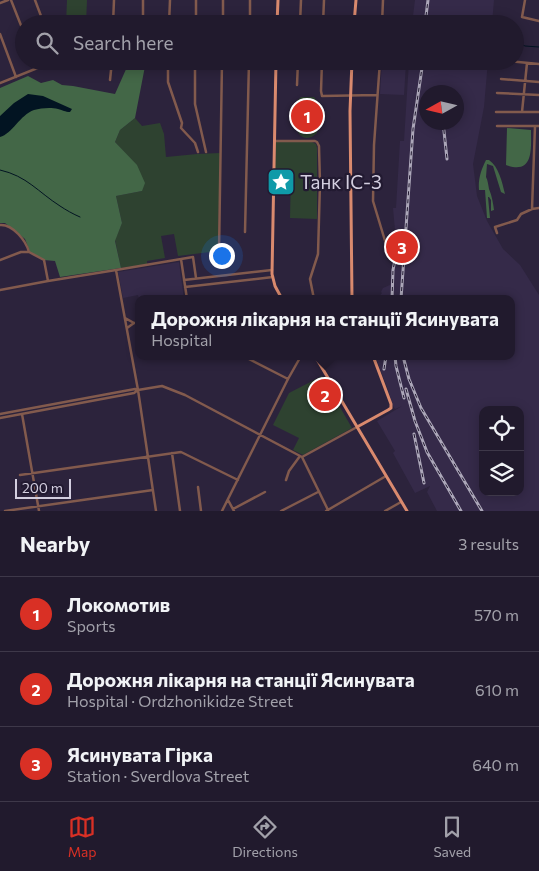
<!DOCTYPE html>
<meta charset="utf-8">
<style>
:root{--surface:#211a2d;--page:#2d2739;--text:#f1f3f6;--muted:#a2a1aa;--line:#3e3849;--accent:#d93025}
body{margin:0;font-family:Commissioner,sans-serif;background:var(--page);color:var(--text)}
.controls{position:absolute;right:15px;bottom:15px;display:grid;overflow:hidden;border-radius:10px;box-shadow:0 2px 12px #0003}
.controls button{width:45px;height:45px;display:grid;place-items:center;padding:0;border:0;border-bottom:1px solid var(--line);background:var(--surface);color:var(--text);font:25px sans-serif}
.compass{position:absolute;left:419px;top:85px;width:45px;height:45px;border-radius:50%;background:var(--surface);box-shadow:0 2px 12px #0003;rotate:262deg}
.scale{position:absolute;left:15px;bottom:12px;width:56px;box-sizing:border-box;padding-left:5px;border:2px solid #d3cedf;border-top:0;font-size:14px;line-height:18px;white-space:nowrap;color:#d3cedf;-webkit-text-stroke:4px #221a31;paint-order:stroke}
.you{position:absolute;left:221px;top:255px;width:18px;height:18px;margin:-12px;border:4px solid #fff;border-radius:50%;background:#1a73e8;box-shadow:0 0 0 8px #1a73e833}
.badge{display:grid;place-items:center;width:32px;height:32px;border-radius:50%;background:var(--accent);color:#fff;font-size:16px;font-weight:700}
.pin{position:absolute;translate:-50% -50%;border:2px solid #fff;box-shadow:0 1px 5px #0006}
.popup{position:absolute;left:135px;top:295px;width:380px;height:65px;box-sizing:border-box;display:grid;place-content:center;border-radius:10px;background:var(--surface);filter:drop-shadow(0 1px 4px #0005);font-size:16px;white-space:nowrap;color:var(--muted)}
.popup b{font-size:19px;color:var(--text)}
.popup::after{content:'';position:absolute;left:50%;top:100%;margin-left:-10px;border:10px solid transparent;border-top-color:var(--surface)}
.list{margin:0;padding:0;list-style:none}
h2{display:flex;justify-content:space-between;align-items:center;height:65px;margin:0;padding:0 20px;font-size:21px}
h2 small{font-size:16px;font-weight:400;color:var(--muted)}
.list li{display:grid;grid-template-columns:32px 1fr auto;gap:15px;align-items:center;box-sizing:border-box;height:75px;padding:0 20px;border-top:1px solid var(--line)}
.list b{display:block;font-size:19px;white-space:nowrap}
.list p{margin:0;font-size:16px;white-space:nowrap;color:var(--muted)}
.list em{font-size:16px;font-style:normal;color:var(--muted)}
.icon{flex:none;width:28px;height:28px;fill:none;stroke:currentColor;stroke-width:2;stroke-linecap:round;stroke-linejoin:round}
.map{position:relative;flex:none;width:539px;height:511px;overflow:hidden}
.search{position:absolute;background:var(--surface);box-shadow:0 2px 12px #0003;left:15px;right:15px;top:15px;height:55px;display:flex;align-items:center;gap:12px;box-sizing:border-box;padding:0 18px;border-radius:28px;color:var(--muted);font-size:19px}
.sheet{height:290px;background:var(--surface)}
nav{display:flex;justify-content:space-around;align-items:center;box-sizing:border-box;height:70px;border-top:1px solid var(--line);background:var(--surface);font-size:14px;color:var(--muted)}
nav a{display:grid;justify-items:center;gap:2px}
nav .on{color:var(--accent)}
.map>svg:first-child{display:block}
</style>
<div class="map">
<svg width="539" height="511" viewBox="0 0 539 511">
<rect width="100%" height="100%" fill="#2c233c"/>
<path fill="#352a49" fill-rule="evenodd" d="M415,0h79l-2,24h-80z
M382,61h19l4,1 1,1 -2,32 -24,-1z
M409,61h79l-4,46 -11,57 4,32 10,25 16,28 17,16 19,30v216h-102l-10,-19 3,-6 -15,7 -22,-40 2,-2 -18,-30 25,-15 -7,3 -2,-3 -5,-16 -13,-34h136v-57h-134l5,-6 -1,-1 2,-4 7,-3 5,-55 -2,-22h3l4,-67h4zM426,92h30v30h-30zM483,410h37v82h-37z
M179,262l5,37h-45l-1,-4 -15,3 -5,-26z"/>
<path fill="#2e4230" d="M67,0h20l-1,24h-20z
M301,97h13l3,4v32c-7,7 -16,7 -20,-3v-29z
M135,118l7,8 18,-3 4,11 2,23 31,-3 23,-1 -2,98 -40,5 -4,-22 -13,2 4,22 -18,3v3l-26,4 -6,-28 7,-17 -6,-27 26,-5 -6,-26 -21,-23 5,-12z
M276,142h36l4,2 1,4v71l-27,-1 1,-49h-16z
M322,376l30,52 -49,27 -10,-5 6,-12 -26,-13 16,-32z"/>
<path fill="#436747" d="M128,61h18l-11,57 -15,12 -5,12 22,23 8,18 -3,8 -26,5 6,27 -7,18 6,27 -61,9 -5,-16 -11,-1 -14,-8 -5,-13 -20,-16h-5v-135l28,-12 13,7 12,-3 9,5 11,1 42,8 12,-27z
M507,128l24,2c0,19 3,45 -25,35z
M486,160h3c10,7 13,22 16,34l-4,-2 -8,-26 -6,-2 -1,13c2,4 2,7 3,12 3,7 4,14 5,21l-3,1v-11l-2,-3h-1l2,21h-3l-2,-28h-6c-1,-11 2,-20 7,-30z"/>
<path fill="#021422" d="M28,94l15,2 29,13 -2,3c-5,0 -7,-2 -12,-3 -7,-2 -17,-1 -24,1 -14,5 -22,24 -34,27v-21l14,-13z"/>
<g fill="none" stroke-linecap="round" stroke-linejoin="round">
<path stroke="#021422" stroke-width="1" d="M515,41l10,5 14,1
M0,170c27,6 38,22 60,36 6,4 13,8 20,11"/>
<path stroke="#825a4d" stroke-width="2.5" d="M11,0l13,33
M35,0l9,24
M525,0l-3,17 17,4
M0,3l8,-3
M113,24l1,-24
M143,24v-24
M169,24l1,-24
M196,24v-24
M223,24v-24
M250,24v-24
M300,24l1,-24
M323,24l1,-24
M382,24l1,-24
M0,34l16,43
M34,61l3,7
M168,61v21l14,41 -1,5 14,15 3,9
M195,61v43l11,48
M322,61l-1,30 1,5 55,-1
M380,61l-6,84 -1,56 13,43
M508,61l31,3
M501,79l38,3
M110,80l2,-19
M0,83l55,-22
M297,85l1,-24
M497,93l42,2
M496,112h43
M522,112l5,-49
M497,126h42
M275,141h40l2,1 2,4 1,37 -2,71 -8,25 4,20
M532,209l3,-83
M0,225c13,-1 26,16 29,27
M245,232l4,-171
M497,233l-2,-6 22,-7 4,-6 11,-5 7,-1
M219,252l3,-191
M181,259l6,40
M0,260l21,-8h8l15,8 4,21
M116,270l77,-13 3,21
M184,280l88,-10
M185,287l88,-10
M0,290l48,-9 68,-11 22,120 18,121
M125,318l9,5
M127,328l7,-5h5
M243,356l45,23
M0,414l135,-25 3,1 24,-4 23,9 117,62 55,-30
M22,414l17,97
M0,418l134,-25 4,-3
M172,453l8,58
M302,457l26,53
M20,475l161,-23 57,28
M286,480l3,-9 11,-15
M198,487l3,24
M228,500l6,11
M233,509l32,-17
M5,511l148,-21
M222,511l66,-132 13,-23
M281,511l37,-19
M326,511l60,-35
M385,511l16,-9"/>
<path stroke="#da8a6e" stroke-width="3" d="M277,24l1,-24
M354,24l2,-24
M276,61l-4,213 3,12 7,13
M352,299l-2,-188 2,-50
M315,356l92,155
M357,427l31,-17 3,-2v-4l-18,-48"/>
<defs>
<path id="rail" d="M425,24l3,-24
M443,122l4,37
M392,299l1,-29 5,-25
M401,299l12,-170 10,-68
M395,356l1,10 8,32
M403,356l6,23 12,29 61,103
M384,369l2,-13
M406,389l9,32 12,31 34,59
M414,434l10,49"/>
</defs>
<use href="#rail" stroke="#aca7b9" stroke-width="3"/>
<use href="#rail" stroke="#221a31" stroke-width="1" stroke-dasharray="4" stroke-linecap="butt"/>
</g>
<defs>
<symbol id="sight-square" viewBox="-11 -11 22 22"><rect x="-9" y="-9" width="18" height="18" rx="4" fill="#0f9aa8" stroke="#221a31"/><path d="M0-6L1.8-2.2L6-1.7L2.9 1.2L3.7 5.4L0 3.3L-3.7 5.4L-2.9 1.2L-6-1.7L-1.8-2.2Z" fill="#fff"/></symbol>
</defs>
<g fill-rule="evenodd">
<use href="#sight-square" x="265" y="166" width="32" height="32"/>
</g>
<g text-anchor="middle" stroke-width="4.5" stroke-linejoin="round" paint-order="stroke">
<g font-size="19" fill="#d3cedf" stroke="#221a31" text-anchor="start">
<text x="300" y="189">Танк ІС-3</text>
</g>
</g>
</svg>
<div class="controls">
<button><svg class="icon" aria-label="locate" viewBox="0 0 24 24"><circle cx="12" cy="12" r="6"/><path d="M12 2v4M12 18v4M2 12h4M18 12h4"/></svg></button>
<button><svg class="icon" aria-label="layers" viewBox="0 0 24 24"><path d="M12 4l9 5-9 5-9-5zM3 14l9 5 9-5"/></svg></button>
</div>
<svg class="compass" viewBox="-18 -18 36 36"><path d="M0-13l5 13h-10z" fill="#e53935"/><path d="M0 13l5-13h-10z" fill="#a2a1aa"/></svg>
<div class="scale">200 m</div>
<div class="you"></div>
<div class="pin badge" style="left:307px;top:116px">1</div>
<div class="pin badge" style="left:325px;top:395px">2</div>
<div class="popup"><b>Дорожня лікарня на станції Ясинувата</b>Hospital</div>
<div class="pin badge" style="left:402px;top:247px">3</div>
<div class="search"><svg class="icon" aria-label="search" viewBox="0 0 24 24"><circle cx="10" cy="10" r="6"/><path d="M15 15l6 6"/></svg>Search here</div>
</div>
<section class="sheet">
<h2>Nearby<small>3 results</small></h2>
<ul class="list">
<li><span class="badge">1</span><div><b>Локомотив</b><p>Sports</p></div><em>570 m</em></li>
<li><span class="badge">2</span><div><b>Дорожня лікарня на станції Ясинувата</b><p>Hospital · Ordzhonikidze Street</p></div><em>610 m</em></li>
<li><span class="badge">3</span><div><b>Ясинувата Гірка</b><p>Station · Sverdlova Street</p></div><em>640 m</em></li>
</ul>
</section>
<nav>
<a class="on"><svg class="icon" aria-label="map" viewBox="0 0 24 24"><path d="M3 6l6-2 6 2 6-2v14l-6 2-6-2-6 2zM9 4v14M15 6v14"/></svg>Map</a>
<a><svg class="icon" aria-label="directions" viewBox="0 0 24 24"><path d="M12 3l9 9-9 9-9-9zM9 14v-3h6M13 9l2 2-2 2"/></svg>Directions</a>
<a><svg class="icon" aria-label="saved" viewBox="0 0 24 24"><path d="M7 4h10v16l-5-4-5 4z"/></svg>Saved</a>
</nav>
